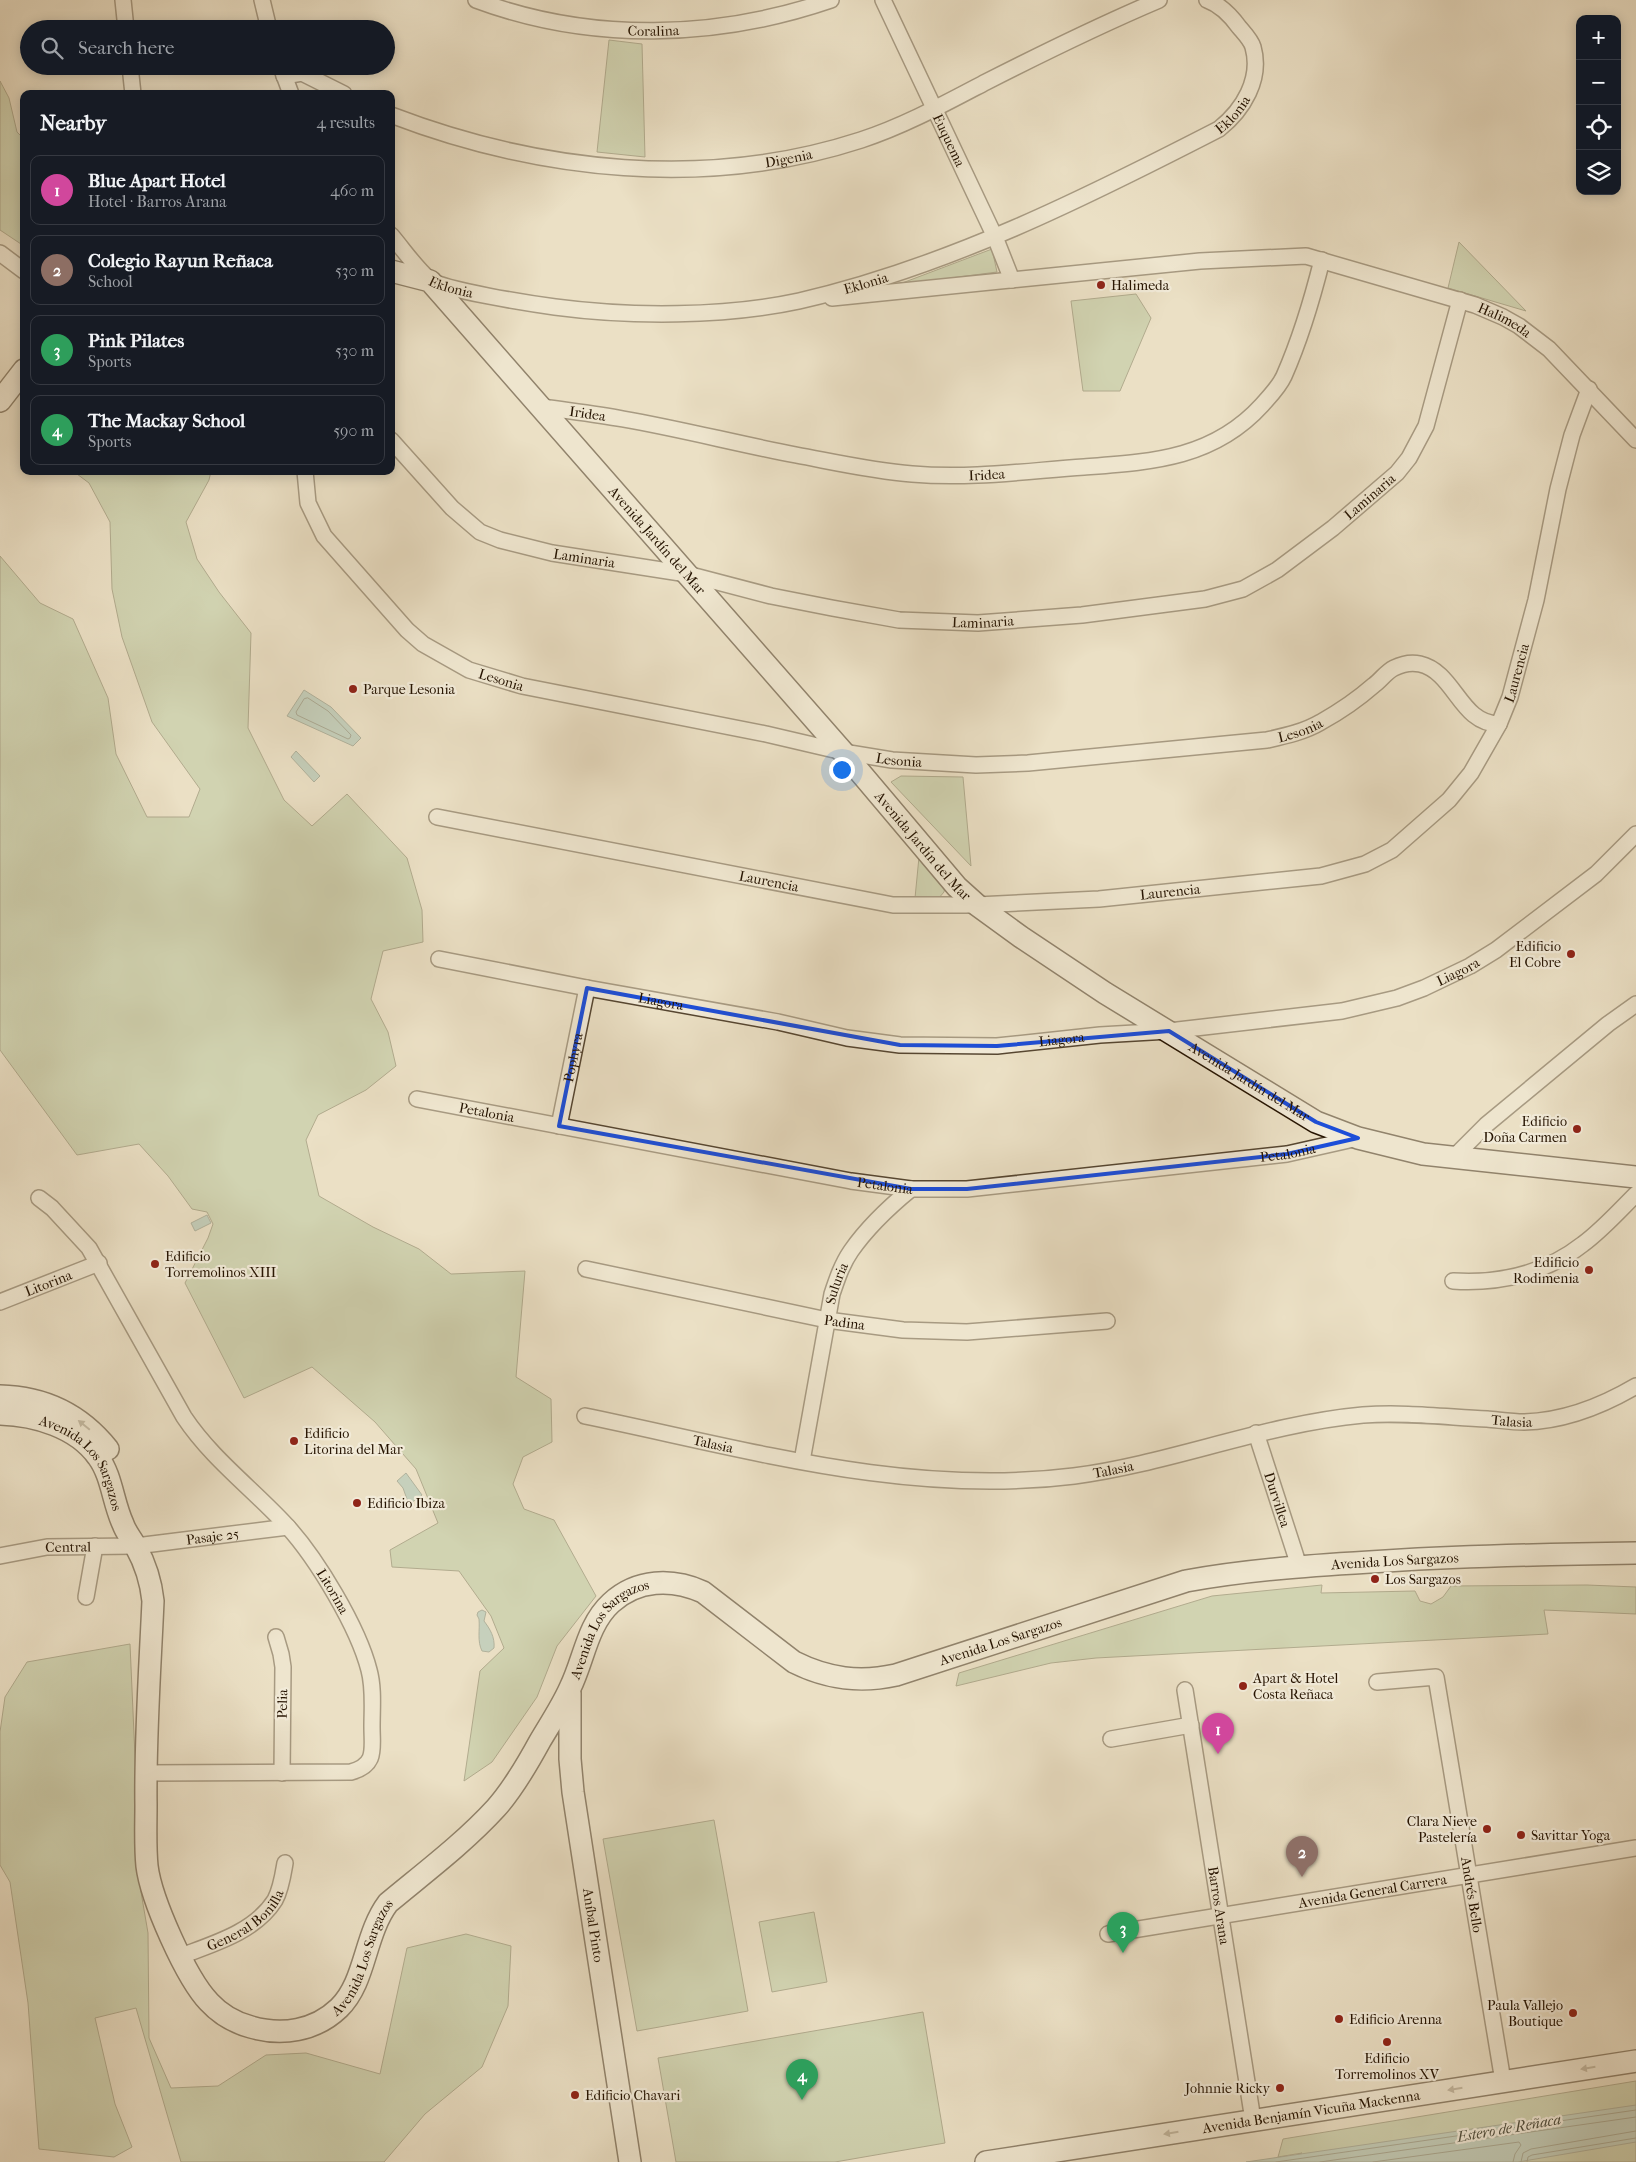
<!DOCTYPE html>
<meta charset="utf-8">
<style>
:root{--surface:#171b24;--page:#20242c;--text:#f1f3f6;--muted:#9ea1a6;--line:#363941;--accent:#c59692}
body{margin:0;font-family:"IM FELL French Canon",serif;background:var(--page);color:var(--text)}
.controls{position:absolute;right:15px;top:15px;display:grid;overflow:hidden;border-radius:10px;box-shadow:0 2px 12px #0003}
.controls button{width:45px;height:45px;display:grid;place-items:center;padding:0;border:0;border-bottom:1px solid var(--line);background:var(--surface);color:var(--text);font:25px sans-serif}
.you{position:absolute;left:841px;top:769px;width:18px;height:18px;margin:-12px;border:4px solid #fff;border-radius:50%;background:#1a73e8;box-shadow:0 0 0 8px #1a73e833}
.badge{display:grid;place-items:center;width:32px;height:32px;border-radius:50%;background:var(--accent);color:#fff;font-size:16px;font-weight:700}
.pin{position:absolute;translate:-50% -41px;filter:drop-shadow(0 1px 2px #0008)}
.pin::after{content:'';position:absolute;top:26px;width:18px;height:15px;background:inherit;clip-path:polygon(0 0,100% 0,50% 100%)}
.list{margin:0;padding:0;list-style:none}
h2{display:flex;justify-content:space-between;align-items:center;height:65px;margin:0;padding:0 20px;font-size:21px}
h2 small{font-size:16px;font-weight:400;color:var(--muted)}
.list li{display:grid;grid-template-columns:32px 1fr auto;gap:15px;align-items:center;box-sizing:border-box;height:70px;margin:0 10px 10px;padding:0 10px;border:1px solid var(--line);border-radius:10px}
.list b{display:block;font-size:19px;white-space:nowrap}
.list p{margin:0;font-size:16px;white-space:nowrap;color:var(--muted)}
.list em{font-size:16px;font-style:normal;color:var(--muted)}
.icon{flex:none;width:28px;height:28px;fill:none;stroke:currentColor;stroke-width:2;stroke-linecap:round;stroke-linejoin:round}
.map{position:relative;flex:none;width:1636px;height:2162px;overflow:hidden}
.search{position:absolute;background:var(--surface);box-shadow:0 2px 12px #0003;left:20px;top:20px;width:375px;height:55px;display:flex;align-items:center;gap:12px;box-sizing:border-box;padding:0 18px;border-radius:28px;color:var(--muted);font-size:19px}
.panel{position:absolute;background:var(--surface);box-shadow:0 2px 12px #0003;left:20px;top:90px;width:375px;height:385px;border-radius:10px}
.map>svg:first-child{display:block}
</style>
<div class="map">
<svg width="1636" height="2162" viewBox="0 0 1636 2162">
<rect width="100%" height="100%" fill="#ebe0c5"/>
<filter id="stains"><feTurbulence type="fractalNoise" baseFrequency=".004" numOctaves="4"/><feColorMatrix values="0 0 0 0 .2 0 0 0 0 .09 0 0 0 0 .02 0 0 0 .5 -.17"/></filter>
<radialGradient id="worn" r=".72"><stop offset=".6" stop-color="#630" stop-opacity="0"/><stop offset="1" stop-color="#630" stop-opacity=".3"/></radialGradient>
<path fill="#b2c399" stroke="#6c6b4c" d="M609,40l33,4 3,113 -48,-5z
M0,81l9,17 8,34 7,7v107l-24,-16z
M1459,242l67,69 -78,-23z
M992,249l5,23 -100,13z
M1136,294l15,24 -31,73h-37l-12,-90z
M73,471h138l-2,9 -23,42 11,37 22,33 32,41 -3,95 36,72 28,26 35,-32 60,64 15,52 1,32 -40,9 -12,48 17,33 8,34 -30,24 -48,25 -12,25 13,56 54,31 46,22 32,25 74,-3 -9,106 35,22 1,43 -29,15 -10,27 11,25 30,11 42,76 -39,50 -20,51 -45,65 -28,19 16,-110 24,-23 -13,-32 -32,-45 -67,-4 -2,-17 48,-27 -22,-54 -41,-47 -63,-55 -68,31 -59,-115 23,-45 5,-14 -6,-12 -15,-3 -24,-33 -29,-32 -62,11 -77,-105v-494l40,47 33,16 35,79 8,56 31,63h42l11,-28 -48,-67 -30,-85 -10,-48 -2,-67 -21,-39z
M901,776l62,1 8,89 -80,-84z
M919,857l26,29 -1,6 -6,7 -23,-1z
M1322,1585l-1,8 94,-2 5,10 11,3 12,-7 8,-11 136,-1 49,2v27l-92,-4 4,24 -452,24 -45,5 -95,23 3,-13 253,-77z
M130,1644l11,248 7,41 1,105 22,50 47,-2 48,-31 40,-2 74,21 27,-126 59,-14 45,12 -3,60 -26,61 -57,47 -41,48h-203l-45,-154 -41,10 20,86 17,43 -18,10 -75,-8 -11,-146 -18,-121 -10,-17v-133l5,-35 22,-35z
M714,1820l34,191 -111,20 -34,-192z
M814,1912l13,70 -55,10 -13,-70z
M923,2012l22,131 -110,19h-159l-18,-104z
M1636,2081v81h-358l24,-9 -24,4 5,-18z"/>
<path fill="#99bdb1" stroke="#6b796a" d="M304,690l27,17 30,31 -8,8 -66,-30z
M296,751l24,25 -6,6 -23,-25z
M207,1215l4,8 -16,8 -4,-8z
M406,1473l16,22 -11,8 -3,-1 -5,-14 -6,-7z
M482,1610l4,2 -2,9c6,8 11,16 10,27l-5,4 -7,-1c-5,-10 -2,-21 -3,-32l-2,-4 1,-3z
M1636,2105v37l-118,20h-272z"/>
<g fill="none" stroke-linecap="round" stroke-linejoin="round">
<path stroke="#5f6858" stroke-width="1" d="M308,698l20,13 23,24 -1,3 -2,1 -51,-24 -1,-3 8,-13z
M1276,2162l360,-52
M1320,2162l316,-45
M1373,2162l146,-20 2,3 -6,9 -2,8
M1521,2162l2,-9 8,-4 105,-18
M1527,2162l1,-5 4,-2 104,-17"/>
<defs>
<g id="street">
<path d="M123,0l3,29"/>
<path d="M262,0l7,29"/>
<path id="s1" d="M476,0c115,43 241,39 355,0"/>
<path id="s2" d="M883,0l112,237 17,43"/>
<path d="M130,66l3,28"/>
<path d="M281,67l10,27"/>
<path d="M284,76l18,-3 42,21"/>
<path id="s3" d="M391,115c149,57 316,75 470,25 43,-14 85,-37 125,-58 57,-29 114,-57 173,-82"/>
<path id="s4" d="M391,235c12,14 24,32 38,44 12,11 104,25 126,28 75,10 170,10 244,-6 148,-34 286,-103 420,-172 24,-19 43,-50 34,-82 -2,-7 -9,-14 -14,-20 -8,-11 -18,-22 -32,-27"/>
<path d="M0,253l24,18"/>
<path id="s5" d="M832,298l368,-37 106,-5 169,49 28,12 16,9 30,23 87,91"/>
<path id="s6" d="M542,407c27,4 54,7 81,12 58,10 115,25 173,36 38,7 77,16 116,19 58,5 114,-3 172,-7 67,-5 129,-8 178,-62 8,-9 17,-18 22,-29 15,-34 29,-80 38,-116"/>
<path id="s7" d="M391,440l61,68 28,24 20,8 52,13 135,21 84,22 61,12 67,12 79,3 104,-8 123,-16 38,-10 34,-19 56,-42 64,-55 12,-15 17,-32 34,-126"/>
<path id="s8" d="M305,471l3,32 16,33 83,94 16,14 46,26 53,16 244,48 77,18 49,8 84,5 52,-2 239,-23c18,-4 37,-8 54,-18 18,-10 37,-23 53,-37 7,-5 12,-13 20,-17 8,-4 17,-6 26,-4 35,8 40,60 79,60"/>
<path id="s9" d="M437,817l456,88h84l122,-6 222,-23 44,-12 27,-14 57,-50 22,-27 28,-49 11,-27 26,-97 22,-111 14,-54 17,-46"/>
<path id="s10" d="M439,959l148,29 191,34 69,16 53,7 97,1 103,-11 69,-4 173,-20 55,-13 27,-10 46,-22 26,-16 100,-76 40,-40"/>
<path id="s11" d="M417,1099l434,82 60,8h56l320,-35 71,-16"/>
<path id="s12" d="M559,1126l28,-138"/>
<path d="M1454,1157l32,-32 122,-101 28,-20"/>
<path id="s13" d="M39,1198l13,10 37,40 95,169c28,42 69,72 103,109 30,33 71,101 82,144 5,18 3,38 3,57 0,22 5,38 -21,45l-205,1"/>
<path id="s14" d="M586,1269l241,51 76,10 64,2 140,-11"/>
<path d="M1453,1281c47,3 93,-8 130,-37 19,-14 36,-33 53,-50"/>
<path id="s15" d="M0,1302l99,-39"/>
<path id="s16" d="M585,1416c161,33 323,81 489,60 98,-13 190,-52 289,-61 41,-3 83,2 124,4 12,1 25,3 37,3 40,-1 78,-16 112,-36"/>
<path id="s17" d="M1256,1433l43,133"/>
<path id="s18" d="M802,1461l30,-167c5,-15 10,-30 19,-43 16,-23 38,-44 60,-62"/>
<path id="s19" d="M0,1556l47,-9 89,-1 152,-19"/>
<path d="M86,1597l9,-51"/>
<path d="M276,1637l5,17 2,13 -1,106"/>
<path id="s20" d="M1377,1682l59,-5 67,404"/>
<path id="s21" d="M1185,1690l68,430"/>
<path d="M1111,1739l80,-14"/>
<path id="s22" d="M1108,1934l528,-86"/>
<path id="s23" d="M181,1956c32,-12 74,-24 94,-56 6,-11 8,-25 10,-37"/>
</g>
<g id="secondary">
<path id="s24" d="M391,271l39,10 413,471 114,135 20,18 44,32 84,56 211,129 42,16 65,16 213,23"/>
<path d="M0,401l24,-31"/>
<path d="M0,1396c44,1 80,18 108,53"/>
<path id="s25" d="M0,1414c35,1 77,13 98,43 14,19 15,46 25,67 3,9 9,15 13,23 10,18 15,35 17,54 -3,68 -8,136 -7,204 0,20 -1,41 1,61 4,33 39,112 62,136 11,12 27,21 42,25 31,9 64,4 88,-19 27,-26 25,-73 49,-105 36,-30 76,-60 108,-95 17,-19 32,-45 44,-67 10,-17 22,-35 30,-53 14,-28 17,-63 41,-85 26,-24 61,-25 92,-11l91,70c34,17 66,21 102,13l290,-94c66,-12 133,-16 200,-20 83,-5 167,-7 250,-8"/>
<path id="s26" d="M570,1693v66l3,33 57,370"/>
<path id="s27" d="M986,2162l650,-101"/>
</g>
</defs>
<use href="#street" stroke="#564631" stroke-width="18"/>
<use href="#secondary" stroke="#251300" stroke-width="24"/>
<use href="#street" stroke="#f2ebd9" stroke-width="15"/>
<use href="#secondary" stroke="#f2ebd9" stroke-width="21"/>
</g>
<defs><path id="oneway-solid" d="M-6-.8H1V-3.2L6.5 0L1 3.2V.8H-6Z" transform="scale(1.25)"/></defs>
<g fill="#968a77">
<use href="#oneway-solid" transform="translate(84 1425) rotate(-141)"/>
<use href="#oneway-solid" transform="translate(1588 2068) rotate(171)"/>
<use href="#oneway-solid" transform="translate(1455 2089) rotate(171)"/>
<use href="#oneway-solid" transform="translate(1171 2133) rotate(171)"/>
</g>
<path d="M0 0H1636V2162H0ZM587,988l313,57 97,1 172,-15 147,91 42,16 -71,16 -320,35h-56l-352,-63z" fill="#ebe0c5" fill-opacity=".55" fill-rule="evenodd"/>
<path fill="none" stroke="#1d4ed8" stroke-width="4" stroke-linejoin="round" d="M587,988l313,57 97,1 172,-15 147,91 42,16 -71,16 -320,35h-56l-352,-63z"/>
<g fill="#8f2418" stroke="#f2ebd9" stroke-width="2">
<circle cx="1101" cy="285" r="5"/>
<circle cx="353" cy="689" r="5"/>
<circle cx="1571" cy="954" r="5"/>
<circle cx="1577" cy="1129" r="5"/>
<circle cx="155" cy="1264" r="5"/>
<circle cx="1589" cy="1270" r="5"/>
<circle cx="294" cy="1441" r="5"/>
<circle cx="357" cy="1503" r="5"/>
<circle cx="1375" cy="1579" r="5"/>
<circle cx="1243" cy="1686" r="5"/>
<circle cx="1487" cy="1829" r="5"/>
<circle cx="1521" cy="1835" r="5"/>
<circle cx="1573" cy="2013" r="5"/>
<circle cx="1339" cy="2019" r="5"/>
<circle cx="1387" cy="2042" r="5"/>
<circle cx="1280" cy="2088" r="5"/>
<circle cx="575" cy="2095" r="5"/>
</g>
<g text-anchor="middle" stroke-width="4.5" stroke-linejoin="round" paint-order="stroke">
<g font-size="14" fill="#251300" stroke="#f2ebd9">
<text dy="5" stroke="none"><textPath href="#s1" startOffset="181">Coralina</textPath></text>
<text dy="5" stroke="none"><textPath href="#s4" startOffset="908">Eklonia</textPath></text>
<text dy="5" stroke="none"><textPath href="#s2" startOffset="155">Euquema</textPath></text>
<text dy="5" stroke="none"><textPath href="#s3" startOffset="405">Digenia</textPath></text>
<text dy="5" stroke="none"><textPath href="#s4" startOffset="502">Eklonia</textPath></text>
<text dy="5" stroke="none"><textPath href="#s4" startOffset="82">Eklonia</textPath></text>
<text dy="5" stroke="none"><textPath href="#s5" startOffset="685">Halimeda</textPath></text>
<text dy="5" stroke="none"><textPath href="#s6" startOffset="46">Iridea</textPath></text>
<text dy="5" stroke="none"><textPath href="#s6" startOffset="451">Iridea</textPath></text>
<text dy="5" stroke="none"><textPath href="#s7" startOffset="1061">Laminaria</textPath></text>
<text dy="5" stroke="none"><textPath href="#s24" startOffset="385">Avenida Jardín del Mar</textPath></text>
<text dy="5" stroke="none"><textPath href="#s7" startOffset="236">Laminaria</textPath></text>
<text dy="5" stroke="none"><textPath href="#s7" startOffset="641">Laminaria</textPath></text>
<text dy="5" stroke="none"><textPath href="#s9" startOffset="1191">Laurencia</textPath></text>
<text dy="5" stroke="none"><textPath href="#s8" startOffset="302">Lesonia</textPath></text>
<text dy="5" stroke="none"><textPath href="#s8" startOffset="1112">Lesonia</textPath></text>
<text dy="5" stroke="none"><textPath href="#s8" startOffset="708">Lesonia</textPath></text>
<text dy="5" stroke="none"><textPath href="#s24" startOffset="790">Avenida Jardín del Mar</textPath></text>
<text dy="5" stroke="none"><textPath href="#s9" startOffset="338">Laurencia</textPath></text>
<text dy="5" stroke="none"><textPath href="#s9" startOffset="742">Laurencia</textPath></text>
<text dy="5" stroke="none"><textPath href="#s10" startOffset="1036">Liagora</textPath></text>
<text dy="5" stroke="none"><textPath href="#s10" startOffset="226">Liagora</textPath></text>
<text dy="5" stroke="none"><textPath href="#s10" startOffset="631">Liagora</textPath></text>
<text dy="5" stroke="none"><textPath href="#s12" startOffset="70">Pophyra</textPath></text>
<text dy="5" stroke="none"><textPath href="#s24" startOffset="1195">Avenida Jardín del Mar</textPath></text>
<text dy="5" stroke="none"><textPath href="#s11" startOffset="71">Petalonia</textPath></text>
<text dy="5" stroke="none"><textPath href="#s11" startOffset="881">Petalonia</textPath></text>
<text dy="5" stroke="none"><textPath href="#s11" startOffset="476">Petalonia</textPath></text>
<text dy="5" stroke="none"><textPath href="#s15" startOffset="52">Litorina</textPath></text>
<text dy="5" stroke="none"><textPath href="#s18" startOffset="181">Suluria</textPath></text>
<text dy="5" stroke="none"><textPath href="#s14" startOffset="264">Padina</textPath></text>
<text dy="5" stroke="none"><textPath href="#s16" startOffset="940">Talasia</textPath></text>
<text dy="5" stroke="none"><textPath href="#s16" startOffset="131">Talasia</textPath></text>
<text dy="5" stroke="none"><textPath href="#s25" startOffset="104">Avenida Los Sargazos</textPath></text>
<text dy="5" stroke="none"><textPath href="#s16" startOffset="535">Talasia</textPath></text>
<text dy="5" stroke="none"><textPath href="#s17" startOffset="70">Durvillea</textPath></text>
<text dy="5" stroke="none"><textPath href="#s19" startOffset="214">Pasaje 25</textPath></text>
<text dy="5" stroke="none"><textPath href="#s19" startOffset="69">Central</textPath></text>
<text dy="5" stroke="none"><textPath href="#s25" startOffset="2156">Avenida Los Sargazos</textPath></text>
<text dy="5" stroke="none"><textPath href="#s13" startOffset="495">Litorina</textPath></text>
<text dy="5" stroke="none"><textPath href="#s25" startOffset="1302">Avenida Los Sargazos</textPath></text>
<text dy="5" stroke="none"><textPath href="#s25" startOffset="1751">Avenida Los Sargazos</textPath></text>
<text transform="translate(282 1704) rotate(-89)" y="5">Pelia</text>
<text dy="5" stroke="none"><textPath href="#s22" startOffset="268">Avenida General Carrera</textPath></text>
<text dy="5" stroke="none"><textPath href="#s20" startOffset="280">Andrés Bello</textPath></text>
<text dy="5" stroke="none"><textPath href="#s21" startOffset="218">Barros Arana</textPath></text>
<text dy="5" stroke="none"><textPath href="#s23" startOffset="75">General Bonilla</textPath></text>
<text dy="5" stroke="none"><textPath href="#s26" startOffset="234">Aníbal Pinto</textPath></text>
<text dy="5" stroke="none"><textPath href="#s25" startOffset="882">Avenida Los Sargazos</textPath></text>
<text dy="5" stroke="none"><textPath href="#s27" startOffset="329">Avenida Benjamín Vicuña Mackenna</textPath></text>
</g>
<g font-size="14" fill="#251300" stroke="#f2ebd9" text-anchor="start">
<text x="1111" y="290">Halimeda</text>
<text x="363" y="694">Parque Lesonia</text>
<text x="1561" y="951" text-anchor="end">Edificio<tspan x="1561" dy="16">El Cobre</tspan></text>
<text x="1567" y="1126" text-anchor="end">Edificio<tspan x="1567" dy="16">Doña Carmen</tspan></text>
<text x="165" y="1261">Edificio<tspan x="165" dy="16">Torremolinos XIII</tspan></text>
<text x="1579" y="1267" text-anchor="end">Edificio<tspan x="1579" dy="16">Rodimenia</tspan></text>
<text x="304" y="1438">Edificio<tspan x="304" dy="16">Litorina del Mar</tspan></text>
<text x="367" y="1508">Edificio Ibiza</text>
<text x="1385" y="1584">Los Sargazos</text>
<text x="1253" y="1683">Apart &amp; Hotel<tspan x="1253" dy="16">Costa Reñaca</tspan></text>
<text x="1477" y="1826" text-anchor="end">Clara Nieve<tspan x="1477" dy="16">Pastelería</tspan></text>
<text x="1531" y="1840">Savittar Yoga</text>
<text x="1563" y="2010" text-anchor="end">Paula Vallejo<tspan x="1563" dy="16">Boutique</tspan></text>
<text x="1349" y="2024">Edificio Arenna</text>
<text x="1387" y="2063" text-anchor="middle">Edificio<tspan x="1387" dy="16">Torremolinos XV</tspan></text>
<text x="1270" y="2093" text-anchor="end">Johnnie Ricky</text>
<text x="585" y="2100">Edificio Chavari</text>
</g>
<g font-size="15" font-style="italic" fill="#4e4e3e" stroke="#f2ebd9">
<text transform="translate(1509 2128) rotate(-10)" y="5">Estero de Reñaca</text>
</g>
</g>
<rect width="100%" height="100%" filter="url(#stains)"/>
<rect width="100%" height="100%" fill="url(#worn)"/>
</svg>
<div class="controls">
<button>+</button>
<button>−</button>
<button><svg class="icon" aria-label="locate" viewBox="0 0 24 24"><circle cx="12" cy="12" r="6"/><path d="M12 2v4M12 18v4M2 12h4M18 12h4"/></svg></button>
<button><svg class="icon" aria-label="layers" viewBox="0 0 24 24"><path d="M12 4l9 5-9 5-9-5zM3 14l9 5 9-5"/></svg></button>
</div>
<div class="you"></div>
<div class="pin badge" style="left:1218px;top:1754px;background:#d1479c">1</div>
<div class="pin badge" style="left:1302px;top:1877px;background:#8d6e63">2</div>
<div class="pin badge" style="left:1123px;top:1953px;background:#2e9e5b">3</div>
<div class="pin badge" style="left:802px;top:2100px;background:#2e9e5b">4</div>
<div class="search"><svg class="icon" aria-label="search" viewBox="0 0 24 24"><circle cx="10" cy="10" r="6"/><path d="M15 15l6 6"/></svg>Search here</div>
<section class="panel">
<h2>Nearby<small>4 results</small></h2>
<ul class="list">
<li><span class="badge" style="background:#d1479c">1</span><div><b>Blue Apart Hotel</b><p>Hotel · Barros Arana</p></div><em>460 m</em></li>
<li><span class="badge" style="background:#8d6e63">2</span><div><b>Colegio Rayun Reñaca</b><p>School</p></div><em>530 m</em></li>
<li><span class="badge" style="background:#2e9e5b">3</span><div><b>Pink Pilates</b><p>Sports</p></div><em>530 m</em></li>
<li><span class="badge" style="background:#2e9e5b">4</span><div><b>The Mackay School</b><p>Sports</p></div><em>590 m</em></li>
</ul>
</section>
</div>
